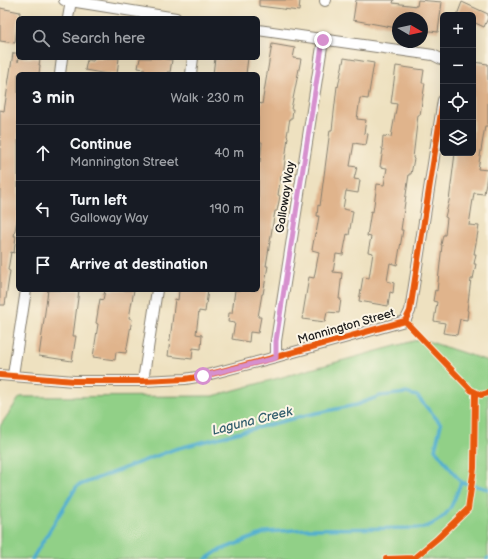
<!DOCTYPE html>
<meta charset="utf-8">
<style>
:root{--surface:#171b24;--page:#20242c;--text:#f1f3f6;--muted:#9ea1a6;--line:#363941}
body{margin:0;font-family:"Balsamiq Sans",sans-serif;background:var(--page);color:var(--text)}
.controls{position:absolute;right:12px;top:12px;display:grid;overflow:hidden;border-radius:6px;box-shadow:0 4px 16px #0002}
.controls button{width:36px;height:36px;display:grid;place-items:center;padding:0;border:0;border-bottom:1px solid var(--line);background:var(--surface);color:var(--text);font:20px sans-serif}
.compass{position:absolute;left:392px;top:12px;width:36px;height:36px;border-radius:50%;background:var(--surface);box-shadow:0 4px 16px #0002;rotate:99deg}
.stop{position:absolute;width:12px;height:12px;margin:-9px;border:3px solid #d690ce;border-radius:50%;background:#fff}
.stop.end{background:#d690ce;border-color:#fff;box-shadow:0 1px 4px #0008}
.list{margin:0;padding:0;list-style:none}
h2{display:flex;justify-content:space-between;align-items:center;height:52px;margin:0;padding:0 16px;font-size:17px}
h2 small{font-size:13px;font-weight:400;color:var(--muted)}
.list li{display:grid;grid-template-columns:26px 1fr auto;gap:12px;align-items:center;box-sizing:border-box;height:56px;padding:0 16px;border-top:1px solid var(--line)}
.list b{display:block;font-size:15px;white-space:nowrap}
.list p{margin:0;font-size:13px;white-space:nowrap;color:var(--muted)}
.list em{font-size:13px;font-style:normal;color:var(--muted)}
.icon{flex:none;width:22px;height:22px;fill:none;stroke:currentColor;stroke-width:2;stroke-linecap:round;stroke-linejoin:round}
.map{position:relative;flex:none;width:488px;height:559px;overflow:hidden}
.search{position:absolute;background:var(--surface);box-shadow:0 4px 16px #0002;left:16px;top:16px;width:244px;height:44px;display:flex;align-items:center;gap:10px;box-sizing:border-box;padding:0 14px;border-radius:6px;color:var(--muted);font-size:15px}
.panel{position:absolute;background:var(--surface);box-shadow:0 4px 16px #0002;left:16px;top:72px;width:244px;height:220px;border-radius:6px}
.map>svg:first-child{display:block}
</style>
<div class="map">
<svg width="488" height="559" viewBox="0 0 488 559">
<rect width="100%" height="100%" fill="#fcf5e5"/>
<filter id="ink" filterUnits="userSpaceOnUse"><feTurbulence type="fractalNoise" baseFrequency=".025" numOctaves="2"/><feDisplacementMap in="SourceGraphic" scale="8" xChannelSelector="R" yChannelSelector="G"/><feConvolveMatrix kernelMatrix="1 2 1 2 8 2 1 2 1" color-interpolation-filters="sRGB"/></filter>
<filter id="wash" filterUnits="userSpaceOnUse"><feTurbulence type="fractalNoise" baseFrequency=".012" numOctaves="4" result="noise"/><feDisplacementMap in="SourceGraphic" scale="16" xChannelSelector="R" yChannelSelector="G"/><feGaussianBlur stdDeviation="0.9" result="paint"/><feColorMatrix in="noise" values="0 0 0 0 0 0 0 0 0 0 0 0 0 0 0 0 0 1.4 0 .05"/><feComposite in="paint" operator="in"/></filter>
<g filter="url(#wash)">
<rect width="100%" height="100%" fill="#eee1c0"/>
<path fill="#91d087" stroke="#567652" d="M421,339l67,22v198h-488v-133l20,-29 193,-1z"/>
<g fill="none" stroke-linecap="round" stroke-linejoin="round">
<path stroke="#50aecf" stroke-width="3.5" d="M32,559l45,-73 98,-37 132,-34 49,-10 24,-9 26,-3 11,3 24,28 -6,25 26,33
M206,559l12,-8 49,-19 41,-3 115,-1c26,-9 30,-23 38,-46l27,7
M487,559l1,-1"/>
</g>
<g id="blocks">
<path fill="#e0b48c" d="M259,0h41l-1,11 -40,-5z
M356,0h38l-1,3 24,3 1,-6 24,2 -4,30 -16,-2v-12h-24l-1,10 -44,-8z
M462,2l26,12v4l-4,9 -11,-5v-7h-16z
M0,8l20,4 -1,6h-1l-3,25 -15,-2z
M272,44l23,4 -2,10 8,1 -10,50h2l-1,9h-2l-3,18 1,1 -5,39h-2l-3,19 2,1 -3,15h-2l-9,55h2l-5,28h-1l-4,23h3l-3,16 -8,-1 -1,10 -17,-3 3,-16 -7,-1 1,-9h3l3,-23h23v-127h2l2,-21h-4v-31l1,-8 3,1z
M13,53h5v9l1,-4h14l7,1 -1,6h1l-1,9h-21v141l-4,21h2l-2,17 -3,-1 -3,18 2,1 -5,34h-5v-195l4,1z
M94,58h25l-2,16h-10l-22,-4 2,-10 6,1z
M140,58h20l12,2 -2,12h-3v2h-23l1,-5 -7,-1z
M215,58h33l-2,16h-33z
M344,58l30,5 -6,36 -8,-1 -3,21 9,1 -2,13 4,1 -2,11 -12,-2 -4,23 7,1 -3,12 6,1 -2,13 -12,-2 -3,18 10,2 -4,24 -2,-1 -4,21 -7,-1 -3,18 9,1 -3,26h2l-2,14 -12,-1 -2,10 -23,-3 7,-42 5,1 5,-26 -7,-2 3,-17 1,1 3,-18h-2l1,-11 2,1 10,-76h2l5,-44 1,1z
M473,62l15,2v62h-3l-7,43 10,1 -4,24 -10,-1 -5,32 10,1 -5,28h2l-2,10h2l-3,15h-2l-4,31 1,1 -1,9 -7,-1 -3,16 -14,-2 2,-10 -11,-2 3,-19 -4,-1 2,-11 2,1 5,-46h-1l2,-10h2l2,-17 -2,-1 4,-16 6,-48h18z
M396,66l28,4 -2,13h3l-5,32h-2l-5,43 1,1 -3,15h-2l-8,56h2l-6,35 -7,-2 -3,18 7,2 -1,10 -3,-1 -2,14 -29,-5 4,-24 6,1 4,-25 -5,-1 3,-15 -4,-1 4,-25 2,1 4,-28 7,1 3,-17 -7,-1 3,-18h-1l1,-13 8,1 6,-33 -6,-1z
M48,290h31l-6,46h3l-4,25 -33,-5z
M105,290h29l-5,28 3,1 -6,34 -10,-1 -1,8 -22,-3 5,-33 -2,-1 4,-24 3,1z
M179,290h29l-3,22 -6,-1 -3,23 6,1 -1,14 -8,-1 -1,11 -24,-3 7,-57 3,1z"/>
</g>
</g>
<g filter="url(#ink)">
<use href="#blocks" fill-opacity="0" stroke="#857e6e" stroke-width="1"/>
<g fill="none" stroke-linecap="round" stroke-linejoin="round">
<defs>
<path id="street" d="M64,0l112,18
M325,1l1,-1
M68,18l3,-17
M258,30l175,25 10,5
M60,74l2,-16
M191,74l2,-16
M276,357v-16l47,-301
M0,375l74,6h69l42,-2 18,-3 73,-19 129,-36 5,-10 33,-211
M13,375l13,-85
M143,381l14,-91"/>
</defs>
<use href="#street" stroke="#857e6e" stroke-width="12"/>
<use href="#street" stroke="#fff" stroke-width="10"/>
<defs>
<path id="cycleway" d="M405,321l66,69 10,5 7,-2
M0,375l74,6h69l42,-2 18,-3 73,-19 129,-36 5,-10 33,-211
M386,559l28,-1 24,-20 30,-29 6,-41 1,-75"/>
</defs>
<use href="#cycleway" stroke="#fcf5e5" stroke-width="8"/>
<use href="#cycleway" stroke="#e8590c" stroke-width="6"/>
</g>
</g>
<g fill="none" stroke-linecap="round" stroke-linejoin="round" filter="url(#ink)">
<path stroke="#d690ce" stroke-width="5" d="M203,376l73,-18v-17l47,-301"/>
</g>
<g text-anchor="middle" stroke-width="4" stroke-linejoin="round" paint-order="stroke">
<g font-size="12" fill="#1c1c1c" stroke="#fcf5e5">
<text transform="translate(285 197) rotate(-81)" y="4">Galloway Way</text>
<text transform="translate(346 326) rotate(-16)" y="4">Mannington Street</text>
</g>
<g font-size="13" font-style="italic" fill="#335e6d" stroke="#fcf5e5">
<text transform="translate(252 420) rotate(-14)" y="5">Laguna Creek</text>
</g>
</g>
</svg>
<div class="controls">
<button>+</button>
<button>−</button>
<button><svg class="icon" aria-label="locate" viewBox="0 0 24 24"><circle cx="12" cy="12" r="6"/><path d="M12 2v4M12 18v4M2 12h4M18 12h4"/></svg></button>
<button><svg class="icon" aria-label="layers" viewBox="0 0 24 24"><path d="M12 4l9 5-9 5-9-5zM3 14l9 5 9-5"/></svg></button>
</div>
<svg class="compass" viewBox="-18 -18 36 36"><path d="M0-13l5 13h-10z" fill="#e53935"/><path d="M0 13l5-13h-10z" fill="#9ea1a6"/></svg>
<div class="stop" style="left:203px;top:376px"></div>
<div class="stop end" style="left:323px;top:40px"></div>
<div class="search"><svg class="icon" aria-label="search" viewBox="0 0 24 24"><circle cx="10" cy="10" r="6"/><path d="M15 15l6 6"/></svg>Search here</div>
<section class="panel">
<h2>3 min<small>Walk · 230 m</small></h2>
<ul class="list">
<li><svg class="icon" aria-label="ahead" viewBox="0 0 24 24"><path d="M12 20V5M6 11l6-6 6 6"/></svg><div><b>Continue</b><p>Mannington Street</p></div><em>40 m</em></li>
<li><svg class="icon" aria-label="left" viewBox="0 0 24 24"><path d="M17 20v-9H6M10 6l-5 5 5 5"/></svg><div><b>Turn left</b><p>Galloway Way</p></div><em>190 m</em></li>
<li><svg class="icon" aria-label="arrive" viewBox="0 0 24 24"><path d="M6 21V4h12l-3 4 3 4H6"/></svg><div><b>Arrive at destination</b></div></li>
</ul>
</section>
</div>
